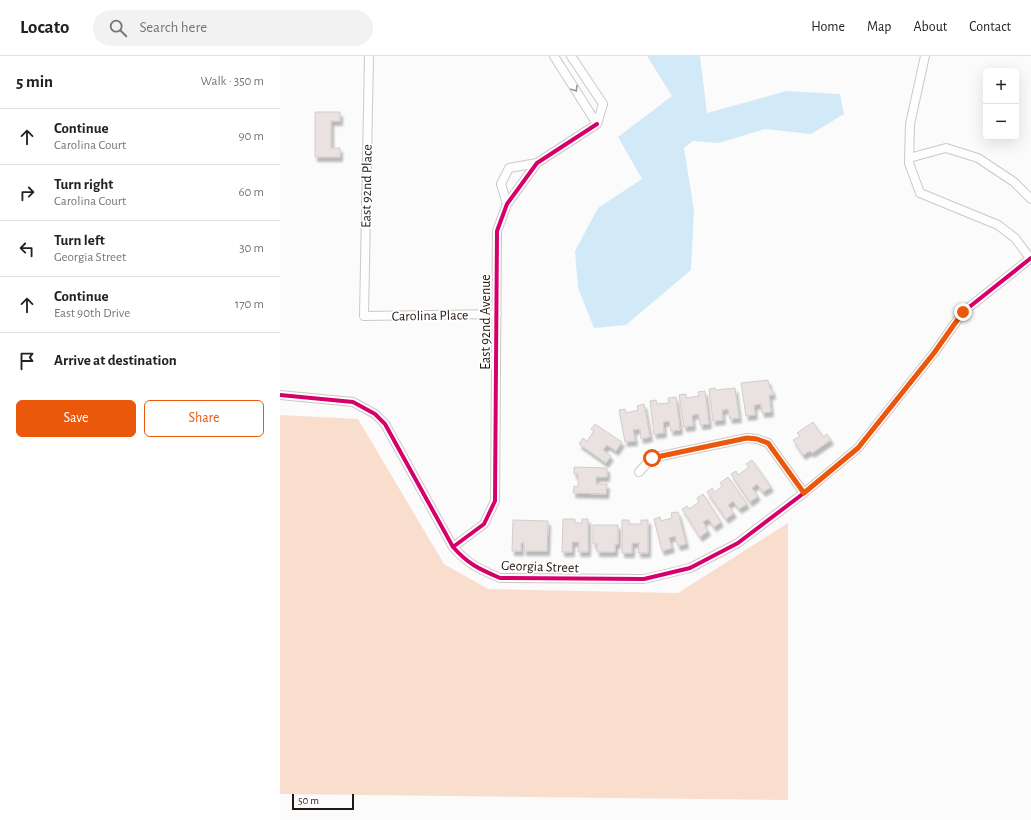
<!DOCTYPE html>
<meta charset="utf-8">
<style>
:root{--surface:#fff;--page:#f2f2f2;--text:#222;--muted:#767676;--line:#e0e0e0;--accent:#ea580c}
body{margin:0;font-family:"Alegreya Sans",sans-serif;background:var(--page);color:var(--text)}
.controls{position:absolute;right:12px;top:12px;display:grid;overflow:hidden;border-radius:6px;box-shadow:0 4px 16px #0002}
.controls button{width:36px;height:36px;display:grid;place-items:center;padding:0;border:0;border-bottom:1px solid var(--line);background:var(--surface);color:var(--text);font:20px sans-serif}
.scale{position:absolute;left:12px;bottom:10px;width:62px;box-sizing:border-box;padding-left:4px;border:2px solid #241912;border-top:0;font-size:11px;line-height:14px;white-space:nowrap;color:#241912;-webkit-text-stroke:3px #fff;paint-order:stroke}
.stop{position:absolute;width:12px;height:12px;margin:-9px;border:3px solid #ea580c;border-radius:50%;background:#fff}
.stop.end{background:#ea580c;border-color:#fff;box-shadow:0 1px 4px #0008}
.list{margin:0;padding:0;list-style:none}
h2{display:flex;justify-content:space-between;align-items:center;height:52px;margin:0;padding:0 16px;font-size:17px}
h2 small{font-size:13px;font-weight:400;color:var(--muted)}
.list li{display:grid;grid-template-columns:26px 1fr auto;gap:12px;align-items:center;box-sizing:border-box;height:56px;padding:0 16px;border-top:1px solid var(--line)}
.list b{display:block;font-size:15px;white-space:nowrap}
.list p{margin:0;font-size:13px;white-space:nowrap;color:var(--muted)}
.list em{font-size:13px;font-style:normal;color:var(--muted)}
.actions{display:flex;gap:8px;padding:12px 16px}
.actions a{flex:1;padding:9px 0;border:1px solid var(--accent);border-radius:6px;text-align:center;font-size:14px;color:var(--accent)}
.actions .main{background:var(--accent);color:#fff}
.icon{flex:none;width:22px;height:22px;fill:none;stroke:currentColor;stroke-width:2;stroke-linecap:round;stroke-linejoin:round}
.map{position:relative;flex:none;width:751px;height:764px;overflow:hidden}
header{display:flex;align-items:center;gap:24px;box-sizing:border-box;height:56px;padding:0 20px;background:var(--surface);border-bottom:1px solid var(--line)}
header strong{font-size:19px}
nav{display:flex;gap:22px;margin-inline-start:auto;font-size:14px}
.search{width:280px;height:36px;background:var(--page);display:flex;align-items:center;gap:10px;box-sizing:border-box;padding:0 14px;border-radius:22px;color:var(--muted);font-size:15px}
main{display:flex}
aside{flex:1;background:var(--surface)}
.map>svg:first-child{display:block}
</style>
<header>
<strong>Locato</strong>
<div class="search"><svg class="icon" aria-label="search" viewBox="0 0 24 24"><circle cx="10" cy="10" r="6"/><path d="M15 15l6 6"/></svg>Search here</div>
<nav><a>Home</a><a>Map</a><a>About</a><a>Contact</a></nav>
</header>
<main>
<aside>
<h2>5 min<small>Walk · 350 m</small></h2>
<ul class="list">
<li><svg class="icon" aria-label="ahead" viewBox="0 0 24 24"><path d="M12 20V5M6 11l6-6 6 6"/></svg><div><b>Continue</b><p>Carolina Court</p></div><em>90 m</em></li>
<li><svg class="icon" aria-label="right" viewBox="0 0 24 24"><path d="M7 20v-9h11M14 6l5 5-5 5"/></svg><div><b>Turn right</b><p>Carolina Court</p></div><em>60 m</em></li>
<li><svg class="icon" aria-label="left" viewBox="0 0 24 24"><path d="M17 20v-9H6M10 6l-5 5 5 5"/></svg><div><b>Turn left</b><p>Georgia Street</p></div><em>30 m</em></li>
<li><svg class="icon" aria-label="ahead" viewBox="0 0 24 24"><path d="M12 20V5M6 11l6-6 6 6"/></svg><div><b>Continue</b><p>East 90th Drive</p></div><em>170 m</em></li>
<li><svg class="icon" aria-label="arrive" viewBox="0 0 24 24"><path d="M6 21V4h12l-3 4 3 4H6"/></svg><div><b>Arrive at destination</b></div></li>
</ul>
<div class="actions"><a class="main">Save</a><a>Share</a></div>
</aside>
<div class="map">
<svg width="751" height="764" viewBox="0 0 751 764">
<defs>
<filter id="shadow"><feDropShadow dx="2.5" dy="4.5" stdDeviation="1" flood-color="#0004"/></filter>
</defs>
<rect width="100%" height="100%" fill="#fbfbfb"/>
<path fill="#fadecd" d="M0,359l78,4 86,145 44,25 190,4 110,-70v277l-508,-6z"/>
<path fill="#d2eaf8" d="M367,0h53l7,57 79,-22 54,3 4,20 -33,20 -46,-5 -46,14 -26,-2 -9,7 10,62 -3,60 -65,55 -32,3 -16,-40 -3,-37 23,-43 44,-29 -24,-42 54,-41z"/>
<path fill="#eae2e1" stroke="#d3cccc" filter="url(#shadow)" d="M35,56h25v9h-9v27h9v9h-25z
M488,324l2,9h2l1,6h-4l2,17 -9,1 -1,-9 -7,1 1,10 -9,1 -5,-33z
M435,332l1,2 19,-2 4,30 -9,1 -2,-10 -6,1 1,10 -10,1 -4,-32z
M425,335l4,33 -9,1 -1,-11 -7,1 1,11 -9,1 -5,-32 7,-1v4l13,-2 -1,-4z
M396,341l4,33 -9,1 -2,-10 -6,1 1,11 -10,1 -4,-33 6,-1 1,4 12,-1 -1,-5z
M364,348l6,33 -9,2 -1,-10 -7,1 2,11 -10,1 -6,-32 6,-1 1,4 12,-3 -1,-4z
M533,366l10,15 4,-3 4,6 -19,13 -2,-2 -7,4 -10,-15 7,-4 -3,-3z
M315,368l27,18 -6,9 -9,-6 -4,5 8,6 -5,7 -27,-19 4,-6 4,3 7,-10 -3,-2z
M472,404l19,27 -8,5 -6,-8 -5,4 6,8 -8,6 -19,-28 5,-3 2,4 11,-8 -3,-3z
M294,411l33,1v9h-11v7h11l-1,10 -33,-1 1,-7 4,1v-13h-4z
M448,421l19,27 -8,5 -6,-8 -5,4 6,8 -8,6 -19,-27 5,-4 3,4 7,-6 -2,-3z
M423,438l18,28 -7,5 -6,-8 -5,3 5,9 -8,6 -18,-28 5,-3 2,3 10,-7 -2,-4z
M398,456l8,32 -8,2 -3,-10 -6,2 3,10 -10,3 -8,-32 6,-2 1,4 11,-3 -1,-5z
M283,463h12v4h7v-4h6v33h-10l1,-10h-7v10h-10z
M233,464l35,1 -1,30h-23v-8h-3v8h-9z
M342,464h7v4h12v-4h7v33h-10l1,-10h-7v10h-10z
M313,469h25v19h-3v8h-18v-8h-4z"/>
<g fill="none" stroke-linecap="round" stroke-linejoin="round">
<defs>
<path id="minor" d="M89,0l-5,260 133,-2
M274,0l43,68
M291,0l32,48 -6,20
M645,0l-15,68 -1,39 11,30 78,32 17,13 15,20
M629,102l37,-10 32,10 36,24 17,17
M227,148l-6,-20 8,-16 28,-5
M0,339l73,7 22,12 10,10 68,123c15,17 26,22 47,31l144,1 46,-11 48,-25 66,-50 54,-45 76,-95 29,-41 68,-54
M359,416l13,-14 95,-20 10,1 11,4 36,50
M173,491l31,-23 11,-23 2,-270 10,-27 30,-41 60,-39"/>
</defs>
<use href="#minor" stroke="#cec8c5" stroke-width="10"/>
<use href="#minor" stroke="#fefefe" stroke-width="8"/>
<defs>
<path id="cycleway" d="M0,339l73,7 22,12 10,10 68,123c15,17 26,22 47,31l144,1 46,-11 48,-25 66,-50 54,-45 76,-95 29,-41 68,-54
M173,491l31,-23 11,-23 2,-270 10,-27 30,-41 60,-39"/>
</defs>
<use href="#cycleway" stroke="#fff" stroke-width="6"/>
<use href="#cycleway" stroke="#d6006c" stroke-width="4"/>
</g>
<defs><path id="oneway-chevron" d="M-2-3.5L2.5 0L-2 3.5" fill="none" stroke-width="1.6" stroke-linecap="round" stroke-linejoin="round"/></defs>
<use stroke="#9c9794" href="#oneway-chevron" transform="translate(295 33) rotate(58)"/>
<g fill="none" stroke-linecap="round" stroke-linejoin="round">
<path stroke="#ea580c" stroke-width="5" d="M372,402l95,-20 10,1 11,4 36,50 54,-45 76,-95 29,-41"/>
</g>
<g text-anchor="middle" stroke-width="3.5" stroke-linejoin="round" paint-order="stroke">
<g font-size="14" fill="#241912" stroke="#fff">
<text transform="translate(86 130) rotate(-89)" y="5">East 92nd Place</text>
<text transform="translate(150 259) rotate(-1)" y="5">Carolina Place</text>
<text transform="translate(205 266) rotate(-90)" y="5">East 92nd Avenue</text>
<text transform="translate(260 510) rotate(2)" y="5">Georgia Street</text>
</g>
</g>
</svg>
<div class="controls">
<button>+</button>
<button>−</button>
</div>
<div class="scale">50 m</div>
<div class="stop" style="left:372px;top:402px"></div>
<div class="stop end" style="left:683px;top:256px"></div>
</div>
</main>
